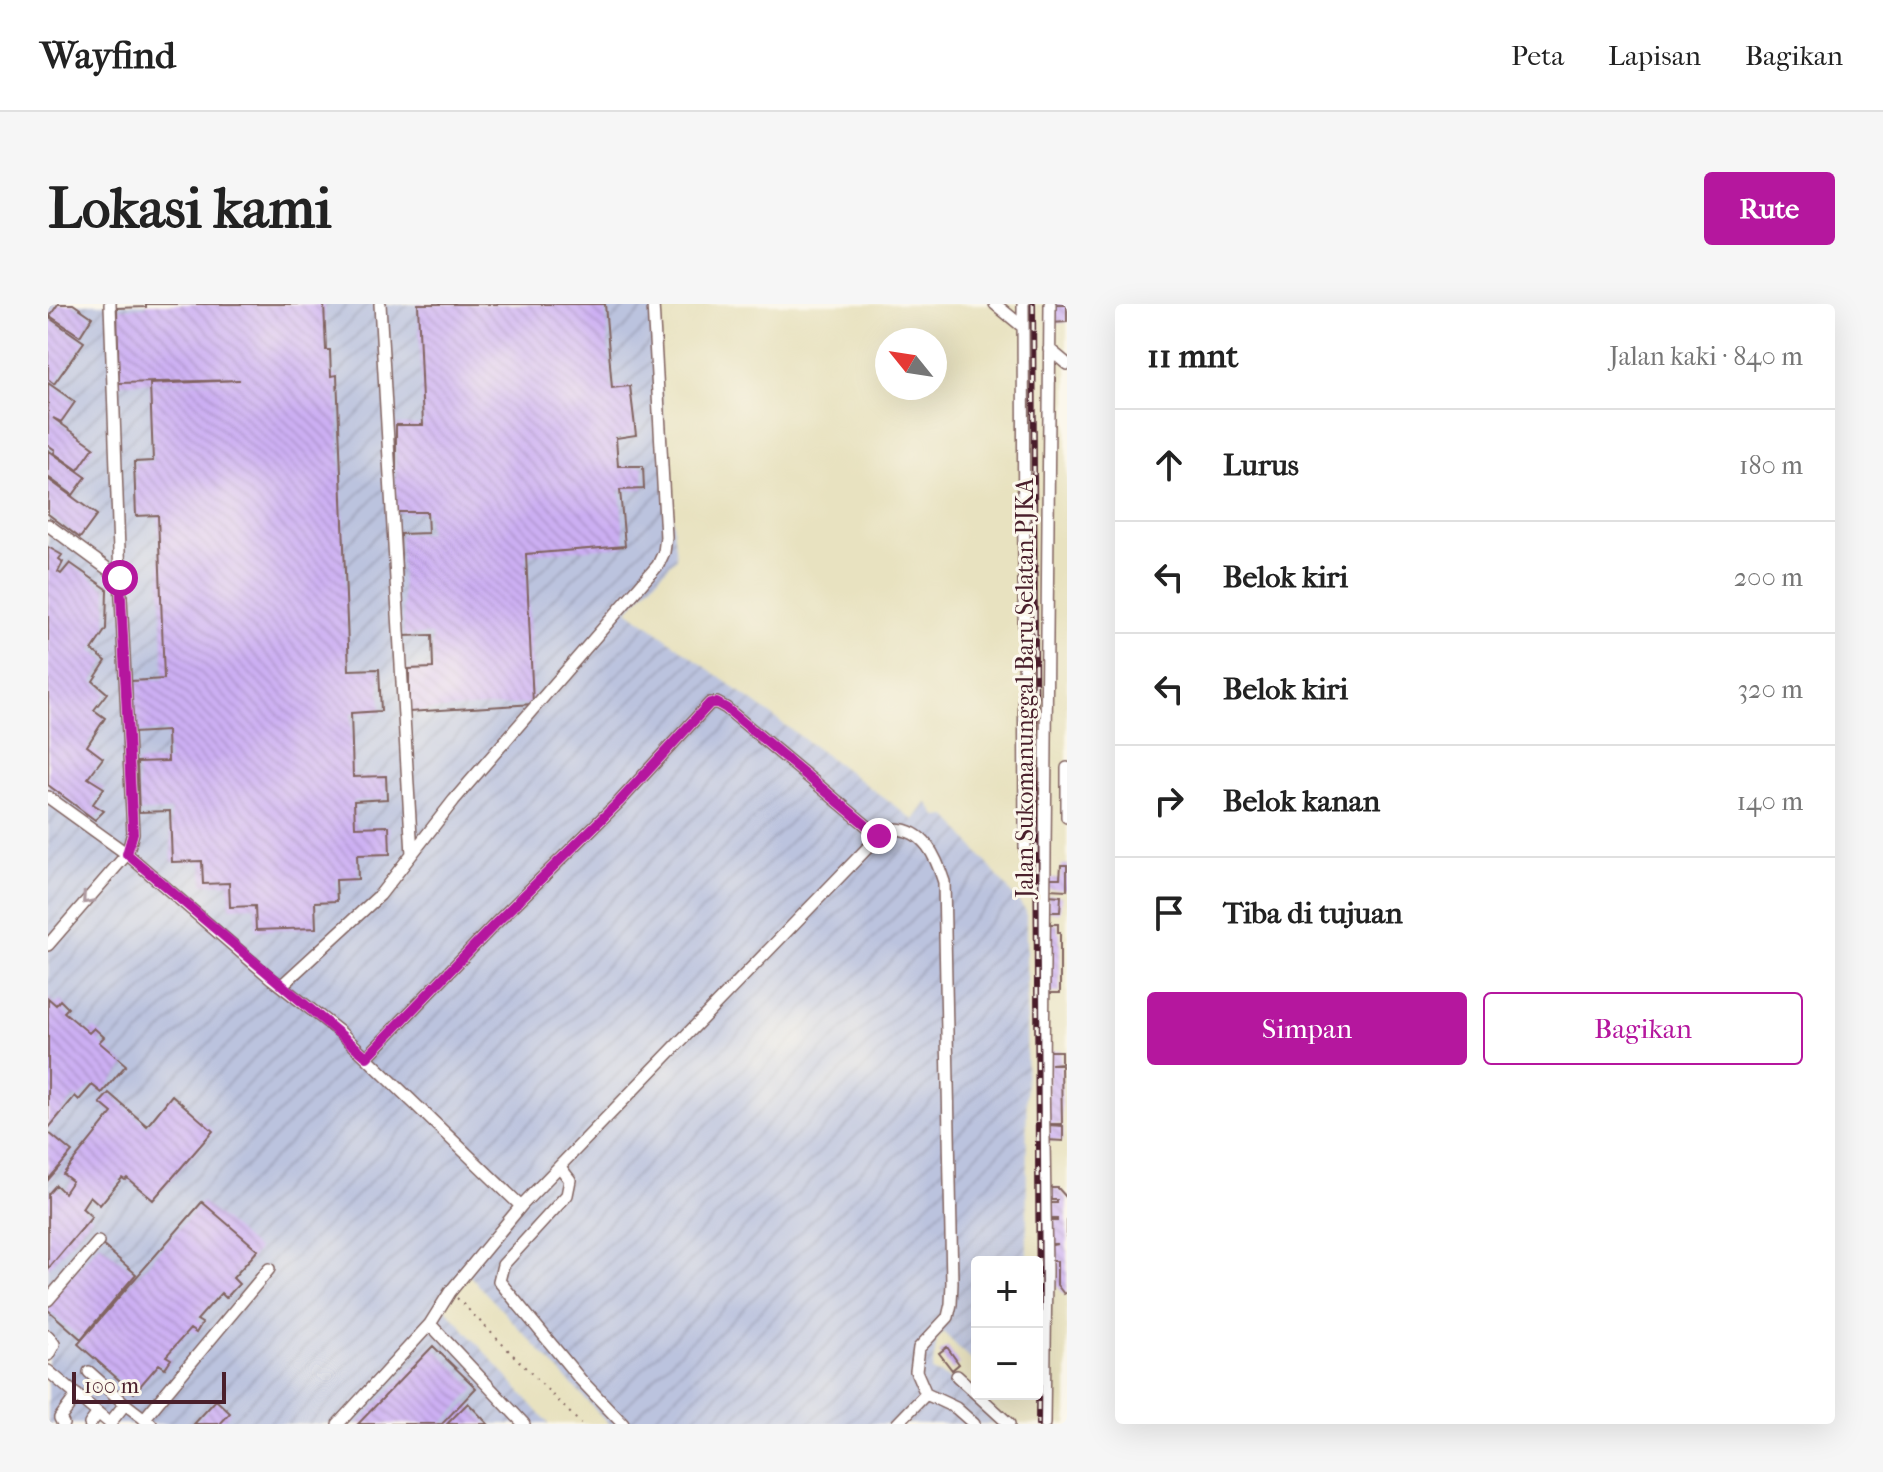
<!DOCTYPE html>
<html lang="id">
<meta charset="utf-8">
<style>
:root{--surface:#fff;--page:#f6f6f6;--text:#222;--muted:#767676;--line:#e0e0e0;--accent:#b5179e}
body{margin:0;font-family:"IM FELL French Canon",serif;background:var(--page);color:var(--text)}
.controls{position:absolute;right:24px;bottom:24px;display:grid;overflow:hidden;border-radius:8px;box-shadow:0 8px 32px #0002}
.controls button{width:72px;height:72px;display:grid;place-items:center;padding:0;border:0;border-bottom:2px solid var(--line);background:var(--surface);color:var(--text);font:40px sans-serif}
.compass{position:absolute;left:827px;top:24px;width:72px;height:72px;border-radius:50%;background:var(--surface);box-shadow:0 8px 32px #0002;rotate:300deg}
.scale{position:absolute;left:24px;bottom:20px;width:154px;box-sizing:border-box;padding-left:8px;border:4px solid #4a1f2b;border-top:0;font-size:22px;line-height:28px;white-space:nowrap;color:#4a1f2b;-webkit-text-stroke:6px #fbf7ec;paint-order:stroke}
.stop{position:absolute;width:24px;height:24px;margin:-18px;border:6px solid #b5179e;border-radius:50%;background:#fff}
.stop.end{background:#b5179e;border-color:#fff;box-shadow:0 2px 8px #0008}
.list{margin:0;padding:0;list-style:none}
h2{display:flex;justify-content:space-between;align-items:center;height:104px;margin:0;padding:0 32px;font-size:34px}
h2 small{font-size:26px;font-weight:400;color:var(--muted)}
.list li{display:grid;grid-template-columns:52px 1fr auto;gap:24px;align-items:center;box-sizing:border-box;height:112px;padding:0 32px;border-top:2px solid var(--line)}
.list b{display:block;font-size:30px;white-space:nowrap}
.list em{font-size:26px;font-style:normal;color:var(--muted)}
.actions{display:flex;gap:16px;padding:24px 32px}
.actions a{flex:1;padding:18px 0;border:2px solid var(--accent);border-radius:8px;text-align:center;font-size:28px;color:var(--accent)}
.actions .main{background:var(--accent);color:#fff}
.icon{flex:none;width:44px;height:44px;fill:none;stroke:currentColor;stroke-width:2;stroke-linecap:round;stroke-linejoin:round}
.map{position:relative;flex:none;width:1019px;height:1120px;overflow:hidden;border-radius:8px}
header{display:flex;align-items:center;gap:48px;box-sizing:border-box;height:112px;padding:0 40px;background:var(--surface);border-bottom:2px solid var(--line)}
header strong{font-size:38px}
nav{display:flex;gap:44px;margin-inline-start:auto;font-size:28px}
.intro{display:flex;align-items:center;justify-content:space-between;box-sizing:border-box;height:192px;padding:0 48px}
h1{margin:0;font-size:56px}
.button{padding:20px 36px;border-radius:8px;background:var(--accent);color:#fff;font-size:28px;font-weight:700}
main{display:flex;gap:48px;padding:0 48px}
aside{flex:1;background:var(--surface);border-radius:8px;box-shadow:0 8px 32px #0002}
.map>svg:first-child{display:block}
</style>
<header>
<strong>Wayfind</strong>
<nav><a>Peta</a><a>Lapisan</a><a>Bagikan</a></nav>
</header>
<div class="intro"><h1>Lokasi kami</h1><a class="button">Rute</a></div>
<main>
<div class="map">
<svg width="1019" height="1120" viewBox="0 0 1019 1120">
<defs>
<pattern id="industrial-furrows" width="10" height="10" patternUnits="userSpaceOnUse" patternTransform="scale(2)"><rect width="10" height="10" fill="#bbc3de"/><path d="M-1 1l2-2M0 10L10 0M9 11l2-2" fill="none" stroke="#a2a7bf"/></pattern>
<pattern id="building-back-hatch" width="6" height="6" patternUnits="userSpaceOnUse" patternTransform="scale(2)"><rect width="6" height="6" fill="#ccaff3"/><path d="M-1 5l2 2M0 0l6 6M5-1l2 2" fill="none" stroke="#b196d0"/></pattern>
</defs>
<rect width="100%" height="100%" fill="#fbf7ec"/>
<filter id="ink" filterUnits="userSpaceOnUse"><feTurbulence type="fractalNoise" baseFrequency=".0125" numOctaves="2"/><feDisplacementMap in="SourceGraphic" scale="16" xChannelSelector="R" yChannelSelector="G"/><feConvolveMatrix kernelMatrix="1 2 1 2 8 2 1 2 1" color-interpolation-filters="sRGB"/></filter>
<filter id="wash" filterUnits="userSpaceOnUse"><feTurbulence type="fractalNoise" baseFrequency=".006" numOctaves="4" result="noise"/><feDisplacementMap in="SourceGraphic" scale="32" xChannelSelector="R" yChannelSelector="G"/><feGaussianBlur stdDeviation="1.8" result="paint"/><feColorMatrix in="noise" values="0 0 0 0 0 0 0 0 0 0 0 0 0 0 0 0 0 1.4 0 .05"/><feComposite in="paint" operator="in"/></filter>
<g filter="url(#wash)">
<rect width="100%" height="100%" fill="#e8e2c0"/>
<path fill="url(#industrial-furrows)" d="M0,0h606l22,254 -48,52 286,210 13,-18 10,15 11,-1 78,95 1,351h-50v104l-34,-34 -6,7 -5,32 17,8 47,45h-387l-141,-150 -26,30 107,120h-501z"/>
<g id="blocks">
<path fill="url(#building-back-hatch)" d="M10,0h15l19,13 -12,19 -30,-20z
M98,0h178l2,46h4l1,26 6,-1 12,295 30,-1 2,42 -30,2 2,64 33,-1 1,23 -33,2 1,26 34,-1 1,28 -33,1 1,24 -22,1 1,21 -22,1 1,26 -60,2 -1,-24 -25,1 -1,-24 -26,1 -1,-23 -30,1 -2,-51 -31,1 -2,-50 31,-1 -1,-30 -34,2 -2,-52 33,-2 -6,-164 -22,1 -2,-54 19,-1 -3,-77 90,-4 -121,3 -2,-75 29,-1z
M370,0h187l7,84 18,-2 6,49 -20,3 2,28h25l1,23 -24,1 5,56 -99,8 7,150 -124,8v-43l24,-1 -1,-33 -28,1 -4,-102 28,-1 -1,-21h-31v-87h27z
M1002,0h17v18l-16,1z
M0,13l36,25 -30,42 -6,-5z
M0,79l27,19 -14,20 -8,-4 41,29 -16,23 -24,-17 1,-3 -7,-5z
M0,146l38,27 -13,18 -25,-18z
M0,175l49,36 -17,23 -32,-24z
M0,243l14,8 -3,4 4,3 -5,10 3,2 9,-11 37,26 -1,40 -14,21 14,11 -13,20 14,12 -13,17 11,8 -18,28 16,12 -15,20 16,10 -11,16 11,7 -9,9 -47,-35z
M1013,561h6v25l-19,-1v-11h12z
M1000,591l13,1 -1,16h-12z
M1000,620h10v9h2v60h-13z
M0,694l8,7 4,-5 8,8 -4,4 25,21 5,-5 10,9 -5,5 27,23 -24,28 -10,-8 -13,15 -4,-4 -27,33z
M1000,747h13v12l-10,1h10l1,60h-15z
M61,789l38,33 25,-31 41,36 -60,69 -26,-22 -2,2 -3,-2 -22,27 -10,-9 -8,12 10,9 -44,52v-75l8,-9 8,8 8,-12 -9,-7 49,-61 -12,-10z
M999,821l16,1v15l-16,-1z
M0,828l24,20 -24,28z
M1000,884h10l9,10v94l-3,2 -7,-9v-24h-9v-15l9,-2h-9v-23h9v-2h-9v-16h9v-3h-9z
M154,898l56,48 -25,28 6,6 -13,14 -5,-5 -24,27 5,3 -6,10 -6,-4 -24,27 5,3 -6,9 -6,-4 -25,29 -56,-49z
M52,939l36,31 -55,65 -33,-29v-7z
M385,1042l43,42 -34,36h-84z
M899,1043l12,17 -7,6 -13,-17z
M168,1096l14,13 -10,11h-26z
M420,1099l20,21h-41z"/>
</g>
</g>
<g filter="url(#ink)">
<use href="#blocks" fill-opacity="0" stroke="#81635f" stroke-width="2"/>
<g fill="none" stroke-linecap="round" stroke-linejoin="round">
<defs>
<path id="minor" d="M332,0l32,550
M947,0l28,23
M975,0l2,546
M1001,45l18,15
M0,221l72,53
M1019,464v49
M0,493l79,57 145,125 68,53 181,174 -71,86 -20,32 -92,100
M0,641l79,-91 6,-21 -13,-255 -10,-274
M233,682l99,-91 74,-95 204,-235 6,-13 2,-15 -13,-233
M319,753l128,-133 124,-122 91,-99h7l9,5 153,128
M512,863l10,13 -3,15 -64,70 -4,16 81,98 43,45
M473,902l358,-370 16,-7c30,1 41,28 49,53l8,401 -1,21 -3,13 -29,31 -3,23 10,23 30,14 18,16
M0,996l50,-58
M382,1020l94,100
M0,1032l6,8 -6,11
M0,1067l63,53
M41,1068l36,32
M909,1072l52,48
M96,1115l125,-150
M62,1119l15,-19 26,20
M15,1120l-3,-6 17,-23
M42,1120l8,-11
M849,1120l29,-30
M996,1120l2,-152 -3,-200 7,-768"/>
</defs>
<use href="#minor" stroke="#81635f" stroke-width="14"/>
<path stroke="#81635f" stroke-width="2" stroke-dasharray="2 6" stroke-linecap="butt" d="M409,994l124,126"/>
<use href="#minor" stroke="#fff" stroke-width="11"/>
<defs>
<path id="rail" d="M985,0l6,1016 -1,104"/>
</defs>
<use href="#rail" stroke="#4a1f2b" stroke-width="6"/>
<use href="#rail" stroke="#fbf7ec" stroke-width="3" stroke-dasharray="9" stroke-linecap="butt"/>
</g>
<defs><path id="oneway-chevron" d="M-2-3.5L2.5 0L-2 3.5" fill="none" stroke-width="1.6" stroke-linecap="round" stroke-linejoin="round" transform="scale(2)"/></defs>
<use stroke="#ae9aa0" href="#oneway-chevron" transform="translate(39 595) rotate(131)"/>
</g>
<g fill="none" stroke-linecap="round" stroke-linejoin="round" filter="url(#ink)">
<path stroke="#b5179e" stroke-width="10" d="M72,274l13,255 -6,21 240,203 128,-133 124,-122 91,-99h7l9,5 153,128"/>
</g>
<g text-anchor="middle" stroke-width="6" stroke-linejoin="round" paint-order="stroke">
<g font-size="24" fill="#4a1f2b" stroke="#fbf7ec">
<text transform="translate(977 384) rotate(-90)" y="8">Jalan Sukomanunggal Baru Selatan PJKA</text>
</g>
</g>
</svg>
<div class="controls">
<button>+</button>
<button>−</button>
</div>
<svg class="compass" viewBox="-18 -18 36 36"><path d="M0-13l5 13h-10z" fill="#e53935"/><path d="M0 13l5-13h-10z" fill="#767676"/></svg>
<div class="scale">100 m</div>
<div class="stop" style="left:72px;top:274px"></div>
<div class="stop end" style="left:831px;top:532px"></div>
</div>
<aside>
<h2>11 mnt<small>Jalan kaki · 840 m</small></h2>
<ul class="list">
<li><svg class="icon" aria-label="ahead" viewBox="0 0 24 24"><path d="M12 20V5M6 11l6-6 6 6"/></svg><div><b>Lurus</b></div><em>180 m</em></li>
<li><svg class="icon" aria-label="left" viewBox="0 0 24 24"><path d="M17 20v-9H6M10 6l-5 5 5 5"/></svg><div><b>Belok kiri</b></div><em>200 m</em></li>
<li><svg class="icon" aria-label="left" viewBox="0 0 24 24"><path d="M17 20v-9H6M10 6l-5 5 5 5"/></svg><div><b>Belok kiri</b></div><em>320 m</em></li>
<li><svg class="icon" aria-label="right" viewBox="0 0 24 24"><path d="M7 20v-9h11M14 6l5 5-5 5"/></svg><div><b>Belok kanan</b></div><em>140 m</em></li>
<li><svg class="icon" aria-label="arrive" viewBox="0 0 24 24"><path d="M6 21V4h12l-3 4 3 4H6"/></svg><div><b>Tiba di tujuan</b></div></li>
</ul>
<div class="actions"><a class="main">Simpan</a><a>Bagikan</a></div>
</aside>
</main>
